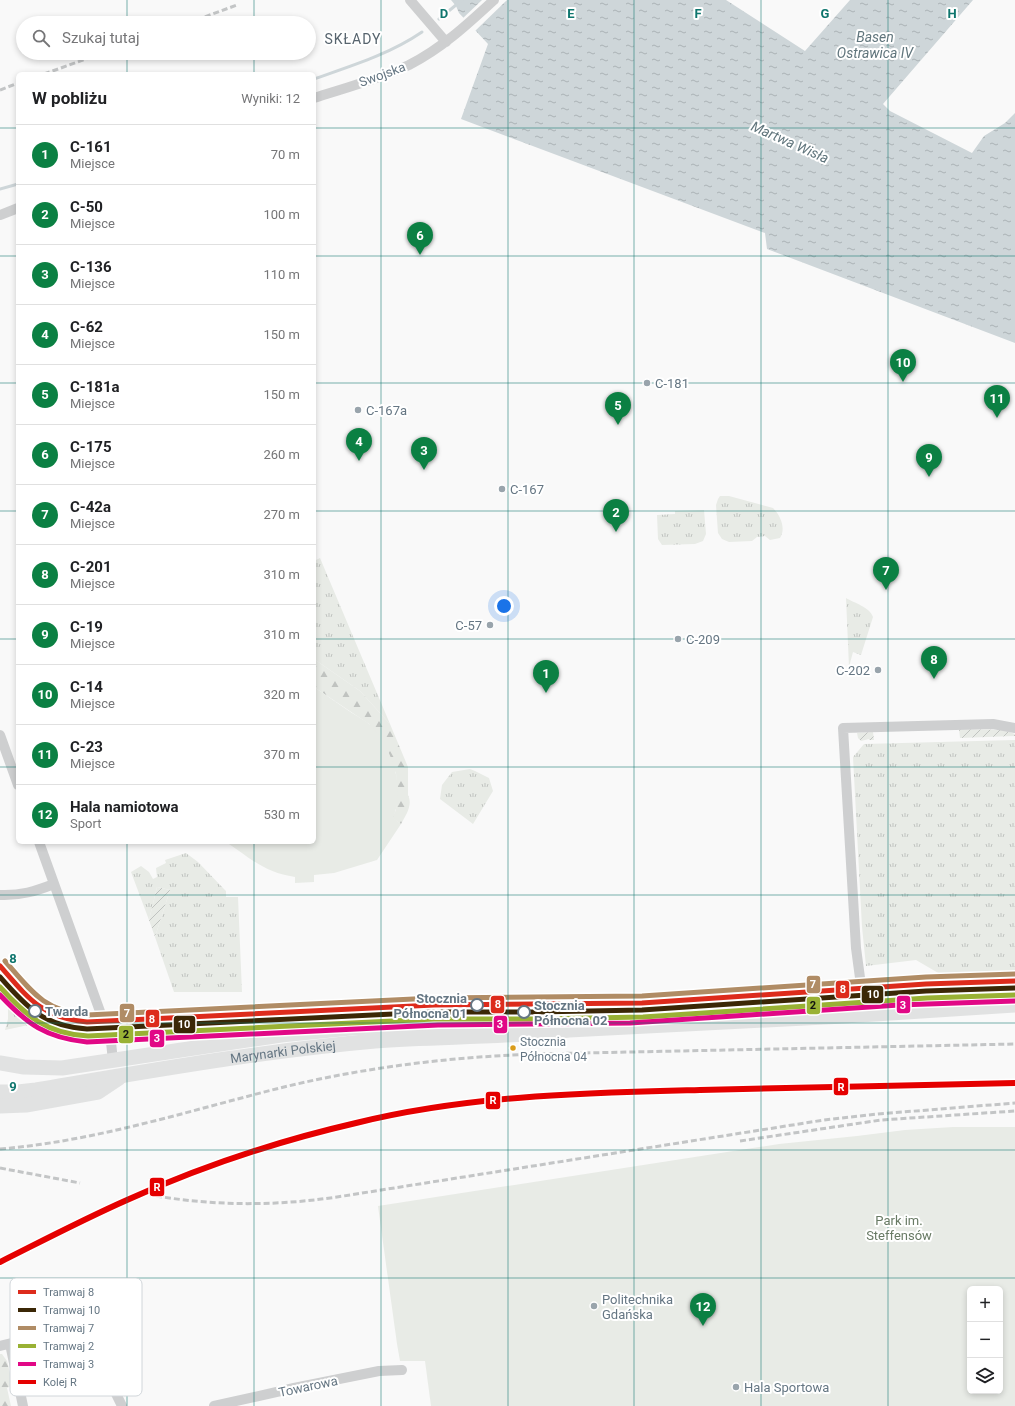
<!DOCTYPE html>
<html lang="pl">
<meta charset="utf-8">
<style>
:root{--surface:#fff;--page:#f2f2f2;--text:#202124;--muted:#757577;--line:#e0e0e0;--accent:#0b8043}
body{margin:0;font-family:Roboto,sans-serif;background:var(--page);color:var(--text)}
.controls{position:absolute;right:12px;bottom:12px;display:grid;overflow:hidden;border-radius:6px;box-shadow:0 2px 6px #0003}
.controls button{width:36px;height:36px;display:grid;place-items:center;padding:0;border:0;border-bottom:1px solid var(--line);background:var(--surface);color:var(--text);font:20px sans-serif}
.you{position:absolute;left:504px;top:606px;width:14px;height:14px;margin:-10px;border:3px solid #fff;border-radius:50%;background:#1a73e8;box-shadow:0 0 0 6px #1a73e833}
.badge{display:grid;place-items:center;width:26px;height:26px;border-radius:50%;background:var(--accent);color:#fff;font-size:13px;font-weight:700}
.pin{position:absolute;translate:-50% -33px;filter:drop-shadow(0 1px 2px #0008)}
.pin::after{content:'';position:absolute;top:21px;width:14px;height:12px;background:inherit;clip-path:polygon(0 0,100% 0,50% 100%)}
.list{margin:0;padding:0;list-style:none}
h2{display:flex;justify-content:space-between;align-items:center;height:52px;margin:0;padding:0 16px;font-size:17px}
h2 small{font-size:13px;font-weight:400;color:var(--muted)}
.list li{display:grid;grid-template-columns:26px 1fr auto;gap:12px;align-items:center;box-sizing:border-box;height:60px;padding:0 16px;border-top:1px solid var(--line)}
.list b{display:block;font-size:15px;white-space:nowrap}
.list p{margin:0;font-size:13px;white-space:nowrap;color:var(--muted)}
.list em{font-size:13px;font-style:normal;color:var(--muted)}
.icon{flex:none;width:22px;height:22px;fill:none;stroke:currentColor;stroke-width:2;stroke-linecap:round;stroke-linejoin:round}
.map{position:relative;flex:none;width:1015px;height:1406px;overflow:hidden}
.search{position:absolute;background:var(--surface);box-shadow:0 2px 6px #0003;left:16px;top:16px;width:300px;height:44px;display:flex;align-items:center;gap:10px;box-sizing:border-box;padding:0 14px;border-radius:22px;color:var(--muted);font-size:15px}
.panel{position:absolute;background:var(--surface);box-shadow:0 2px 6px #0003;left:16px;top:72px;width:300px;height:772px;border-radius:6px}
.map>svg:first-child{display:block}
</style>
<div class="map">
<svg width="1015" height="1406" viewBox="0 0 1015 1406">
<defs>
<pattern id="grass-tufts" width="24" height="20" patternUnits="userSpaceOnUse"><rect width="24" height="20" fill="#e8ebe6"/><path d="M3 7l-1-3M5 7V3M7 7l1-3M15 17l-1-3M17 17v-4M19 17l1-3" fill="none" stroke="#c0c3c0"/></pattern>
<pattern id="forest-firs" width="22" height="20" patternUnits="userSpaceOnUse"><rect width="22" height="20" fill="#e8ebe6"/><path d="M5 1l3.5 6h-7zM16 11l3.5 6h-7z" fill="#c0c3c0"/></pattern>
<pattern id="garden-furrows" width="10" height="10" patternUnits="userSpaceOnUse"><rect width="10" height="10" fill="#e8ebe6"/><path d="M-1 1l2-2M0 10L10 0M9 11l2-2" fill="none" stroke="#c0c3c0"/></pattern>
<pattern id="water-ripples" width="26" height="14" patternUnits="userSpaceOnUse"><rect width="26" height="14" fill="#ced6d9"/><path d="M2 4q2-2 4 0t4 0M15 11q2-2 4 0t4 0" fill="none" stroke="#abb2b5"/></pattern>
</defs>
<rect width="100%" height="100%" fill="#f9f9f9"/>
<path fill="url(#grass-tufts)" d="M720,496h9l44,12c8,8 13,21 7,30l-10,2 -5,-4 -8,1 -5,4 -23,1 -7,-3 -4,-6 -2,-28 2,-6z
M704,510l2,24 -3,7 -8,3 -33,1 -4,-6 -1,-24 18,-1v-3z
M320,558l70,166 -30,-33 -46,-32v-98z
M846,598c8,5 24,9 27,19l-12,38 -8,-3 -4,15z
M1015,740v233l-75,1 -24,-14 -50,6 -4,-39 -9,-170 11,-13z
M470,769l5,2 14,7 4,13 -20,33 -33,-25 2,-14 10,-13z
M186,853l12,9 25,26 3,3v6h12l4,95h-68l-19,-55 15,-47 -13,-3 -8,33 -18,-48 10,-6 8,6 4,7 4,-2 -1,-9 10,-5 -1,-3z
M10,996l12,14 16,13 -33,7 3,-11v-21z"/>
<path fill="url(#forest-firs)" d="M314,659l46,32 30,33 18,43v28c5,10 -2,20 -7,29l-9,-6 4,-8 1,-20 -1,-17 -27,-49 -55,-37z
M0,1354h2l5,7 6,24 -6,3 4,18h-11z"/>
<path fill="#e8ebe6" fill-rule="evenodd" d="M314,687c13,9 25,17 38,26 6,4 13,7 18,12 22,22 36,63 23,93l8,6 -24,36 -43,13 -20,2v7l-19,1v-6c-30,-4 -45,-19 -69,-35h88z
M953,1127h62v279h-584l-6,-45h-25l-3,-17 -19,-138 401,-62 78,-8 48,-6zM970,1289h30v102h-30z"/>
<path fill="url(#garden-furrows)" d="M959,729l45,1 11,4v2l-55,2z
M873,732l1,8h-5v-1l-8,2 -3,-3 -1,-5z
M157,887l13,3 -15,47 -6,-17z"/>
<path fill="url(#water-ripples)" d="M451,0h275l79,51 45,-51h123l-90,104 7,7 82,42 12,-17 21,-13 10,-10v230l-248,-94 -2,-16 -304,-114 27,-75 -29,-31 -3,-7z"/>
<path fill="#f9f9f9" d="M482,0h25l-33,32 -12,-13z"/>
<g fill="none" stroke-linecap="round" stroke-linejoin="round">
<path stroke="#ced6d9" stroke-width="3" d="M439,19l23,-19
M314,79c37,-13 76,-25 108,-47
M0,189l18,-5"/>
<path stroke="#cecfd0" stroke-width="10" d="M410,0l36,42
M314,98c31,-10 65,-19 95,-33 32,-16 59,-41 85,-65
M0,215l18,-7
M0,735l18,50
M39,842l72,200 2,19
M0,895c20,1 36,-4 54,-11
M865,1015l-9,-67 -13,-220 150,-4 22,4
M10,1344l13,62
M0,1346l53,-13
M98,1357l24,49
M214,1406l80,-18 85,-17 23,-1"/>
<g stroke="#e1e2e2" stroke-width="15">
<path d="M0,1063l24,4 38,1 219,-33 70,-7 73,-3 40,1 74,-1"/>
<path id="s1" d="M0,1092h18l18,-2c113,-19 225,-39 339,-49 64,-5 129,-3 194,-11l275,-14 171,-11"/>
<path d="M0,1106l26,-1 72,-13 21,-14"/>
</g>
<path stroke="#c3c5c6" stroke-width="3" stroke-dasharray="6 3" stroke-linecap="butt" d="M188,23l49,-18
M44,74l59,-21
M0,90l18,-7
M740,1141l141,-21 134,-9
M0,1149c97,-8 191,-39 284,-62 83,-20 167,-30 252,-33l479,-10
M0,1168l80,15
M156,1196c62,10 119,10 181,1l487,-77 54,-6 137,-11"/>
<defs>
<path id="rail-1" d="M0,1262c42,-21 84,-43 127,-62 73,-33 151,-59 229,-77 113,-28 229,-30 344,-33 105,-2 210,-5 315,-7"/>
</defs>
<use href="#rail-1" stroke="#fff" stroke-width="9"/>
<use href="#rail-1" stroke="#e50000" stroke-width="6"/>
<defs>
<path id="tram-1" d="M0,966c28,32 42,52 87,56l347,-17 208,-2 284,-19 89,-3"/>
<path id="tram-2" d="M0,977c27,31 44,49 87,52l347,-17h102l106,-2 284,-19 89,-3"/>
<path id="tram-3" d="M5,961c27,31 39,50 82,54l347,-17 208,-2 284,-19 89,-3"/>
<path id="tram-4" d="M0,987c26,29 47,47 88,49l346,-17h102l107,-2 284,-19 88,-3"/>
<path id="tram-5" d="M0,995c27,29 46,43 87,47l351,-17 192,-2 269,-18 116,-4"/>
</defs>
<use href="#tram-1" stroke="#fff" stroke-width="8"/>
<use href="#tram-2" stroke="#fff" stroke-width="8"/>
<use href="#tram-3" stroke="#fff" stroke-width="8"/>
<use href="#tram-4" stroke="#fff" stroke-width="8"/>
<use href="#tram-5" stroke="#fff" stroke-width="8"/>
<use href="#tram-1" stroke="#dd2b1c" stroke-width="5"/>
<use href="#tram-2" stroke="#3b2706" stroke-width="5"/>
<use href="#tram-3" stroke="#b08c65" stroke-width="5"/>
<use href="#tram-4" stroke="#99b134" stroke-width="5"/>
<use href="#tram-5" stroke="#e10886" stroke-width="5"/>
</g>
<path fill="none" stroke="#0f766e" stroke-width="1" stroke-opacity="0.55" d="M127,0v23M254,0v23M381,0v1406M508,0v1406M634,0v1406M761,0v1406M888,0v1406M127,53v21M254,53v21M0,128h18M314,128h701M0,256h18M314,256h701M0,383h18M314,383h701M0,511h18M314,511h701M0,639h18M314,639h701M0,767h18M314,767h701M127,842v564M254,842v564M0,895h1015M0,1023h1015M0,1150h1015M0,1278h1015"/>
<g fill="#99a4ac" stroke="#fff" stroke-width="1.5">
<circle cx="647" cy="383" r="4"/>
<circle cx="358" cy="410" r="4"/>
<circle cx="502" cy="489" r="4"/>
<circle cx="490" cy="625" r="4"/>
<circle cx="678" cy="639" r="4"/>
<circle cx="878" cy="670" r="4"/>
<circle cx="594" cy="1306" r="4"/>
<circle cx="736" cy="1387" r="4"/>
</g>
<g fill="#fff" stroke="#657683" stroke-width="2">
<circle cx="477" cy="1005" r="6"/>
<circle cx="35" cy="1011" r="6"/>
<circle cx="524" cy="1012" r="6"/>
</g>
<circle fill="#da9c1a" stroke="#fff" stroke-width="1.5" cx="513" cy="1048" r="3.5"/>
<g text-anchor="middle" stroke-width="4" stroke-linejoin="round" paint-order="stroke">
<g font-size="12" fill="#657683" stroke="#fff" text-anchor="start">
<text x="520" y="1046">Stocznia<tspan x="520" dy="15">Północna 04</tspan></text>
</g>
<g font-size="13" fill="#657683" stroke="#fff">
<text transform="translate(382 74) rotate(-20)" y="5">Swojska</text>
<text dy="5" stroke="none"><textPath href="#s1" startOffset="286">Marynarki Polskiej</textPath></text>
<text transform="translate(308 1386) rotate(-12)" y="5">Towarowa</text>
</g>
<g font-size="13" fill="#657683" stroke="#fff" text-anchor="start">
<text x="655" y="388">C-181</text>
<text x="366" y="415">C-167a</text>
<text x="510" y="494">C-167</text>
<text x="482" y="630" text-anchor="end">C-57</text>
<text x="686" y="644">C-209</text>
<text x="870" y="675" text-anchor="end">C-202</text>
<text x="602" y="1304">Politechnika<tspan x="602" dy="15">Gdańska</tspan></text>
<text x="744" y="1392">Hala Sportowa</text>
</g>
<g font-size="13" font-weight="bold" fill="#657683" stroke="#fff" text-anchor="start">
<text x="467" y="1003" text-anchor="end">Stocznia<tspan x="467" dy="15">Północna 01</tspan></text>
<text x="534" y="1010">Stocznia<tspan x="534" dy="15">Północna 02</tspan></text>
<text x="45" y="1016">Twarda</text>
</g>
<g font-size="13" fill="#687a64" stroke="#fff">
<text x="899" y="1225">Park im.<tspan x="899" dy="15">Steffensów</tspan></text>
</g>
<g font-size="14" font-style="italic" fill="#60757c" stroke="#fff">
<text x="875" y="42">Basen<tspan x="875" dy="16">Ostrawica IV</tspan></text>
<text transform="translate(790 142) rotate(24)" y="5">Martwa Wisła</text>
</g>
<g font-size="14" letter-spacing="1" fill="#57646e" stroke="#fff">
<text x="353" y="44">SKŁADY</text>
</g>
</g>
<rect x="10" y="1278" width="132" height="118" rx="6" fill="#fff" stroke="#d1d6da" stroke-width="1"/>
<rect x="18" y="1290" width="18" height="4" fill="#dd2b1c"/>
<rect x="18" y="1308" width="18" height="4" fill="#3b2706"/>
<rect x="18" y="1326" width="18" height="4" fill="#b08c65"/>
<rect x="18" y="1344" width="18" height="4" fill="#99b134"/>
<rect x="18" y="1362" width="18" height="4" fill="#e10886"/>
<rect x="18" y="1380" width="18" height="4" fill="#e50000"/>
<g font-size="11" fill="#657683">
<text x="43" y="1296">Tramwaj 8</text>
<text x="43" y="1314">Tramwaj 10</text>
<text x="43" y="1332">Tramwaj 7</text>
<text x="43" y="1350">Tramwaj 2</text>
<text x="43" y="1368">Tramwaj 3</text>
<text x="43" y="1386">Kolej R</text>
</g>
<g font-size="13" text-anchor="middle" font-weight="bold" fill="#0f766e" stroke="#fff" stroke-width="4" stroke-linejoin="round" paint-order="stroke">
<text x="444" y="18">D</text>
<text x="571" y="18">E</text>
<text x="698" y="18">F</text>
<text x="825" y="18">G</text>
<text x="952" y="18">H</text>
<text x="13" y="963">8</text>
<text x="13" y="1091">9</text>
</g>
<g stroke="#fff" stroke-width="1.5">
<rect x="806" y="975" width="15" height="19" rx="4" fill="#b08c65"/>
<rect x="835" y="980" width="15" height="19" rx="4" fill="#dd2b1c"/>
<rect x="861" y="985" width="23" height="19" rx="4" fill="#3b2706"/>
<rect x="490" y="995" width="15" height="19" rx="4" fill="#dd2b1c"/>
<rect x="896" y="995" width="15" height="19" rx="4" fill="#e10886"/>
<rect x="806" y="996" width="15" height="19" rx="4" fill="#99b134"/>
<rect x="119" y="1003" width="16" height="20" rx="4" fill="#b08c65"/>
<rect x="145" y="1009" width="15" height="19" rx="4" fill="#dd2b1c"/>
<rect x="173" y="1015" width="23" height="19" rx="4" fill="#3b2706"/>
<rect x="493" y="1015" width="15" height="19" rx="4" fill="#e10886"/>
<rect x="118" y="1025" width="16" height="19" rx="4" fill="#99b134"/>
<rect x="149" y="1029" width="16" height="19" rx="4" fill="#e10886"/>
<rect x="833" y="1077" width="16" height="19" rx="4" fill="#e50000"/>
<rect x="485" y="1091" width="16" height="19" rx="4" fill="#e50000"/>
<rect x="149" y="1177" width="16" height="20" rx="4" fill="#e50000"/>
</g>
<g font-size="11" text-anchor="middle" font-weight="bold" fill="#fff">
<text x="813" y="988">7</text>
<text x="843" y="993">8</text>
<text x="873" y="998">10</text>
<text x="498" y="1008">8</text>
<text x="903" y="1009">3</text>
<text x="127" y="1017">7</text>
<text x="152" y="1023">8</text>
<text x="184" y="1028">10</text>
<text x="500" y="1028">3</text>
<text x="157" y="1042">3</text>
<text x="841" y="1091">R</text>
<text x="493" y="1104">R</text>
<text x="157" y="1191">R</text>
</g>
<g font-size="11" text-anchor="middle" font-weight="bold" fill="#111">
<text x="813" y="1009">2</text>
<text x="126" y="1038">2</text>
</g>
</svg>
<div class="controls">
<button>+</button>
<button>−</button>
<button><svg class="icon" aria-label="layers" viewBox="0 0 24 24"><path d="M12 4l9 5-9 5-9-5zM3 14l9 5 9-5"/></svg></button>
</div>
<div class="you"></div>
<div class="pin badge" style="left:546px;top:693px">1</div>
<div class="pin badge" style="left:616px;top:532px">2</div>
<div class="pin badge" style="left:424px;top:470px">3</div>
<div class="pin badge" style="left:359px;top:461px">4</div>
<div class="pin badge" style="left:618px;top:425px">5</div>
<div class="pin badge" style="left:420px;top:255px">6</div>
<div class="pin badge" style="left:886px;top:590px">7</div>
<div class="pin badge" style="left:934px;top:679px">8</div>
<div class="pin badge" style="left:929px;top:477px">9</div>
<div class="pin badge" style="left:903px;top:382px">10</div>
<div class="pin badge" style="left:997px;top:418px">11</div>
<div class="pin badge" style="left:703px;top:1326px">12</div>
<div class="search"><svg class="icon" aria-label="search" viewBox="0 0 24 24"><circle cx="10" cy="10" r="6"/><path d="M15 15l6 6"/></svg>Szukaj tutaj</div>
<section class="panel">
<h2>W pobliżu<small>Wyniki: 12</small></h2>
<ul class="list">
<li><span class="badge">1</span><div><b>C-161</b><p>Miejsce</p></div><em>70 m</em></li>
<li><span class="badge">2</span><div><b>C-50</b><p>Miejsce</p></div><em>100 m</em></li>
<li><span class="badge">3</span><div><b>C-136</b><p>Miejsce</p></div><em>110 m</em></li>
<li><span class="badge">4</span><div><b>C-62</b><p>Miejsce</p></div><em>150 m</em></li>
<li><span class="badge">5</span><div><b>C-181a</b><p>Miejsce</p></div><em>150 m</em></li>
<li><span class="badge">6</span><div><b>C-175</b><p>Miejsce</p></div><em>260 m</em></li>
<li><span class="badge">7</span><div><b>C-42a</b><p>Miejsce</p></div><em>270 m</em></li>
<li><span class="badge">8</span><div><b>C-201</b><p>Miejsce</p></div><em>310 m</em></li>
<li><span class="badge">9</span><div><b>C-19</b><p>Miejsce</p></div><em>310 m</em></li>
<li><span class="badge">10</span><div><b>C-14</b><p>Miejsce</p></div><em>320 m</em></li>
<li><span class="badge">11</span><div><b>C-23</b><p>Miejsce</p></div><em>370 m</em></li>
<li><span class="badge">12</span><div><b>Hala namiotowa</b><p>Sport</p></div><em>530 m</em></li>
</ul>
</section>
</div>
